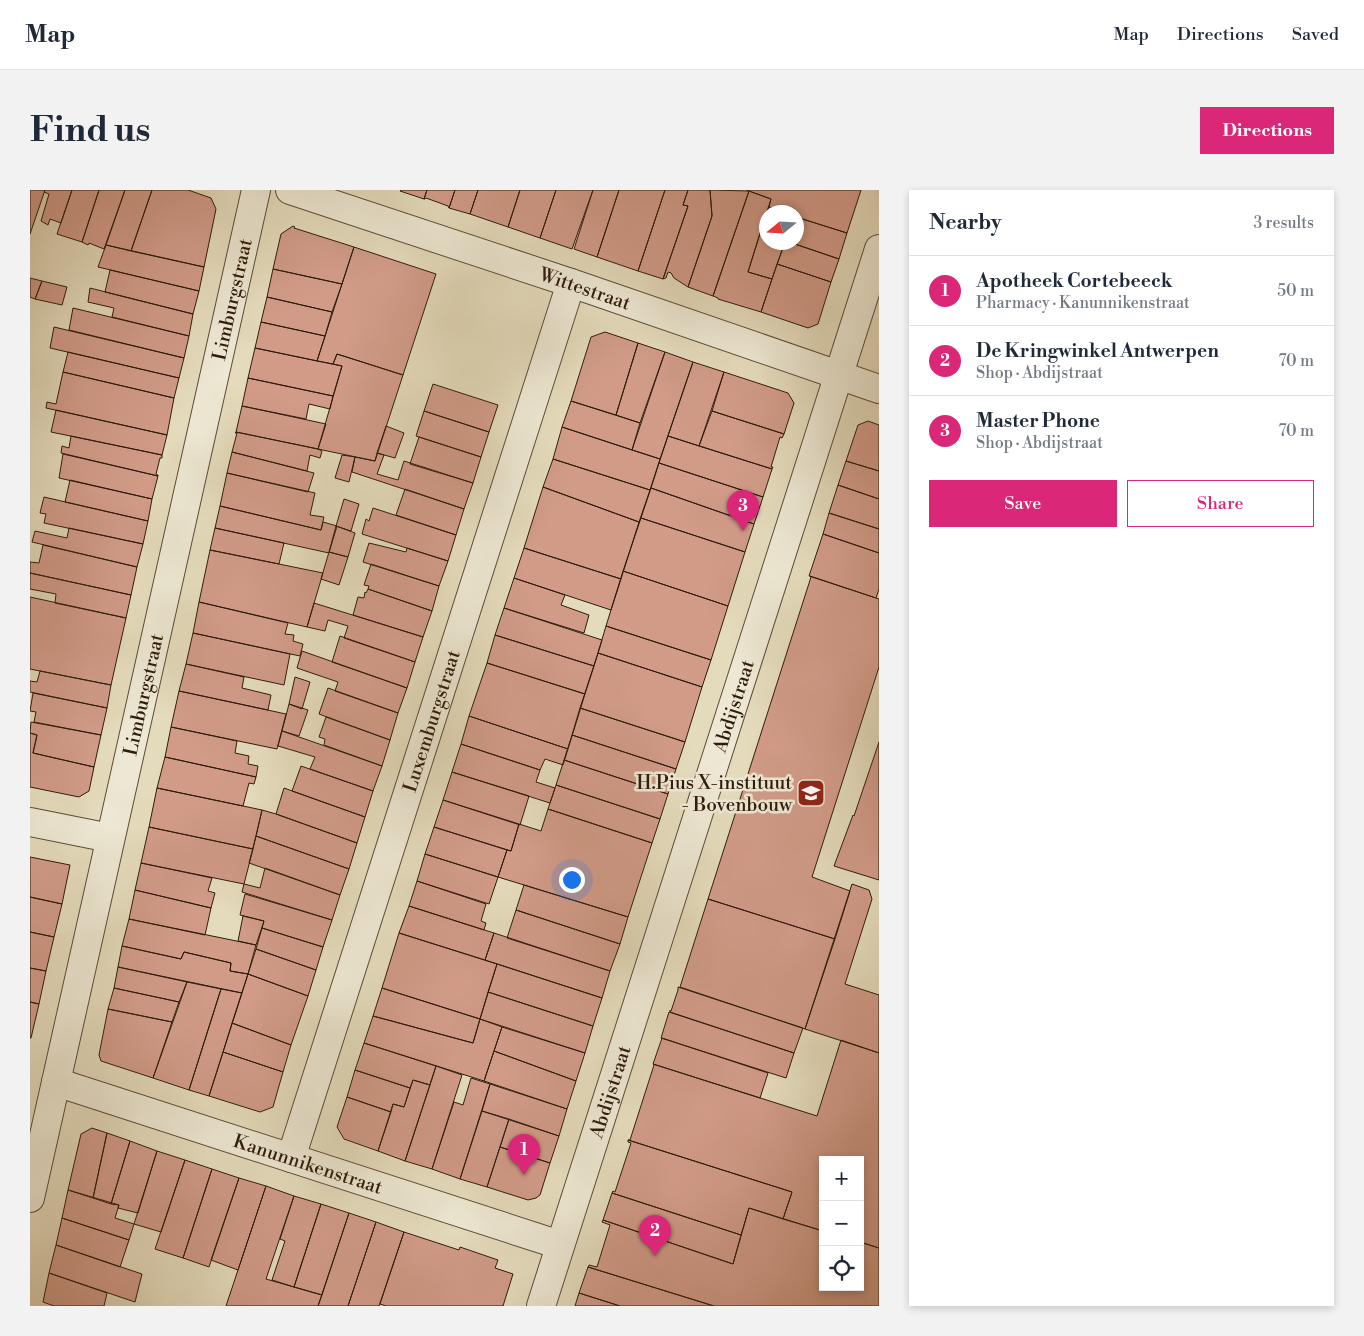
<!DOCTYPE html>
<meta charset="utf-8">
<style>
:root{--surface:#fff;--page:#f2f2f3;--text:#1f2937;--muted:#747a83;--line:#e0e1e3;--accent:#db2777}
body{margin:0;font-family:"Libre Bodoni",serif;background:var(--page);color:var(--text)}
.controls{position:absolute;right:15px;bottom:15px;display:grid;overflow:hidden;border-radius:0px;box-shadow:0 2px 8px #0003}
.controls button{width:45px;height:45px;display:grid;place-items:center;padding:0;border:0;border-bottom:1px solid var(--line);background:var(--surface);color:var(--text);font:25px sans-serif}
.compass{position:absolute;left:729px;top:15px;width:45px;height:45px;border-radius:50%;background:var(--surface);box-shadow:0 2px 8px #0003;rotate:252deg}
.you{position:absolute;left:541px;top:689px;width:18px;height:18px;margin:-12px;border:4px solid #fff;border-radius:50%;background:#1a73e8;box-shadow:0 0 0 8px #1a73e833}
.badge{display:grid;place-items:center;width:32px;height:32px;border-radius:50%;background:var(--accent);color:#fff;font-size:16px;font-weight:700}
.pin{position:absolute;translate:-50% -41px;filter:drop-shadow(0 1px 2px #0008)}
.pin::after{content:'';position:absolute;top:26px;width:18px;height:15px;background:inherit;clip-path:polygon(0 0,100% 0,50% 100%)}
.list{margin:0;padding:0;list-style:none}
h2{display:flex;justify-content:space-between;align-items:center;height:65px;margin:0;padding:0 20px;font-size:21px}
h2 small{font-size:16px;font-weight:400;color:var(--muted)}
.list li{display:grid;grid-template-columns:32px 1fr auto;gap:15px;align-items:center;box-sizing:border-box;height:70px;padding:0 20px;border-top:1px solid var(--line)}
.list b{display:block;font-size:19px;white-space:nowrap}
.list p{margin:0;font-size:16px;white-space:nowrap;color:var(--muted)}
.list em{font-size:16px;font-style:normal;color:var(--muted)}
.actions{display:flex;gap:10px;padding:15px 20px}
.actions a{flex:1;padding:11px 0;border:1px solid var(--accent);border-radius:0px;text-align:center;font-size:18px;color:var(--accent)}
.actions .main{background:var(--accent);color:#fff}
.icon{flex:none;width:28px;height:28px;fill:none;stroke:currentColor;stroke-width:2;stroke-linecap:round;stroke-linejoin:round}
.map{position:relative;flex:none;width:849px;height:1116px;overflow:hidden;border-radius:0px}
header{display:flex;align-items:center;gap:30px;box-sizing:border-box;height:70px;padding:0 25px;background:var(--surface);border-bottom:1px solid var(--line)}
header strong{font-size:24px}
nav{display:flex;gap:28px;margin-inline-start:auto;font-size:18px}
.intro{display:flex;align-items:center;justify-content:space-between;box-sizing:border-box;height:120px;padding:0 30px}
h1{margin:0;font-size:35px}
.button{padding:12px 22px;border-radius:0px;background:var(--accent);color:#fff;font-size:18px;font-weight:700}
main{display:flex;gap:30px;padding:0 30px}
aside{flex:1;background:var(--surface);border-radius:0px;box-shadow:0 2px 8px #0003}
.map>svg:first-child{display:block}
</style>
<header>
<strong>Map</strong>
<nav><a>Map</a><a>Directions</a><a>Saved</a></nav>
</header>
<div class="intro"><h1>Find us</h1><a class="button">Directions</a></div>
<main>
<div class="map">
<svg width="849" height="1116" viewBox="0 0 849 1116">
<rect width="100%" height="100%" fill="#e4dbbc"/>
<filter id="stains"><feTurbulence type="fractalNoise" baseFrequency=".004" numOctaves="4"/><feColorMatrix values="0 0 0 0 .2 0 0 0 0 .09 0 0 0 0 .02 0 0 0 .5 -.17"/></filter>
<radialGradient id="worn" r=".72"><stop offset=".6" stop-color="#630" stop-opacity="0"/><stop offset="1" stop-color="#630" stop-opacity=".3"/></radialGradient>
<path fill="#d19b88" stroke="#2f1b0c" d="M0,0h15l-15,44z
M15,0h27l-11,33 -11,-4 -2,6 -7,-4 8,-27 -5,-2z
M42,0h27l-17,52 -25,-8z
M69,0h26l-21,59 -15,-6 -1,2 -6,-3z
M95,0h27l-21,61 -25,-6z
M122,0h36l23,8 5,11 -12,58 -73,-16z
M371,0h26l-3,9 -24,-8z
M397,0h28l-6,18 -1,-2 -22,-8 -1,1h-1z
M425,0h23l-8,24 -21,-6z
M448,0h42l-12,37 -38,-13z
M490,0h36l-16,48 -32,-11z
M526,0h37l-21,59 -32,-11z
M563,0h26l-22,67 -23,-8z
M589,0h46l-27,81 -41,-14z
M635,0h23l-5,15 5,1 -25,73 -25,-8z
M658,0h22l2,26 -24,71 -14,-9 -3,-5 -3,-1 -2,6 -3,1 25,-73 -5,-1z
M680,0l39,1 -36,105 -25,-9 24,-71z
M716,0h115l-14,43 -51,-16v-5h-12l-15,-5 2,-8z
M719,1l22,8 -23,73 24,7 -11,33 -43,-13v-1l-5,-2z
M739,17l15,5h-17z
M736,25v20l-6,-2z
M766,27l51,16 -8,26 -50,-17h7z
M263,36l2,1 -1,1 60,19 -12,37 -69,-15 8,-35z
M730,43l6,2v7h19l-13,37 -24,-7z
M755,52h4l50,17 -8,23 -54,-18z
M76,55l98,22 -5,24 -101,-24z
M324,57l82,27 -33,101 -66,-21 -4,10 -16,-3z
M747,74l54,18 -13,42 -10,4 -47,-16z
M243,79l69,15 -10,28 -65,-15z
M80,80l89,21 -6,23 -88,-22z
M0,88l12,3 -7,18 -5,-2z
M12,91l25,6 -5,18 -27,-6z
M60,98l103,26 -4,22 -77,-19 2,-9 -26,-6z
M237,107l65,15 -7,24 -64,-14z
M43,118l116,28 -5,22 -115,-28z
M231,132l64,14 -8,25 -62,-13z
M24,137l130,31 -5,20 -129,-30z
M575,142l33,11 -22,72 -45,-14 20,-64z
M608,153l27,9 -25,71 -24,-8z
M225,158l87,18 -9,30 -85,-18z
M38,162l111,26 -5,20 -111,-26z
M635,162l28,10 -33,97 -28,-9z
M307,164l66,21 -28,86 -57,-12 24,-83 -9,-2z
M663,172l31,10 -25,74 -31,-10z
M33,182l111,26 -7,37 -121,-27 1,-6 9,2z
M694,182l64,21 6,10 -10,31 -72,-23z
M218,188l85,18 -3,13 -21,-5 -3,15 -64,-13z
M403,194l65,21 -9,27 -65,-21z
M541,211l69,22 -8,27 -70,-23z
M212,216l84,18 -8,25 -82,-17z
M26,220l111,25 -5,20 -111,-23z
M394,221l65,21 -8,25 -65,-21z
M682,221l72,23 -2,4 -2,-1 -9,30h2l-1,2 -73,-23z
M838,231l11,4v46l-33,-10 12,-36z
M356,236l18,7 -9,25 -18,-5z
M532,237l98,32 -10,31 -97,-31z
M206,242l82,17 4,2 -2,7 -10,-3 -3,16 -75,-19 5,-19h-2z
M41,246l91,19v3h-2l-4,16 2,1v1l-97,-23 1,-7 7,2z
M638,246l104,33 -9,28 -104,-34z
M389,247l62,20 -8,26 -63,-19z
M202,262l82,21 -6,19 -81,-19z
M347,263l7,2 -7,19 21,6 6,-19 69,22 -9,26 -112,-37 3,-15 20,4z
M33,264l95,22 -6,23 -93,-21z
M312,265l13,2 -6,25 -14,-4z
M523,269l97,31 -11,32 -96,-35z
M816,271l33,10v28l-41,-14z
M629,273l104,34 -9,27 -103,-36z
M197,283l88,20 -5,22 14,2 -3,13 -101,-24z
M40,290l82,19 -4,22 -83,-19z
M808,295l41,14v30l-50,-16z
M513,297l96,35 -18,57 -97,-31z
M621,298l103,36 -9,28 -104,-34z
M375,299l59,20 -8,26 -60,-20z
M14,307l104,24 -5,23 -99,-21 2,-9 -6,-1z
M314,309l15,5 -8,27 -15,-5z
M190,316l101,24 2,-8 14,4 -8,27 -114,-25z
M343,318l83,27 -8,26 -86,-27 4,-15 3,2z
M799,323l50,16v24l-56,-19z
M611,328l104,34 -17,54 -105,-35z
M306,336l19,7 -7,24 -19,-5z
M39,338l74,16 -6,23 -105,-25 3,-11 32,7z
M185,338l69,15 -5,21 -69,-14z
M793,344l56,19v36l-3,9 -67,-22z
M339,353l37,9 1,-4 41,13 -9,25 -76,-24z
M13,355l94,22 -6,28 -101,-22v-11l9,1z
M494,358l97,31 -10,31 -97,-32z
M180,360l113,23 -16,54 -108,-25z
M299,362l19,5 -9,28 -18,-6z
M341,374l68,22 -7,25 -64,-22 1,-3 -5,-1z
M593,381l105,35 -17,54 -105,-34z
M0,383l101,22 -5,23 -71,-15 1,-9 -26,-5z
M780,386l69,23v68l-67,210 38,14 -15,48 -127,-40 103,-322z
M484,388l51,17 -4,10 28,10 -5,18 -80,-25z
M338,399l64,22 -9,26 -70,-22 5,-18 6,1 1,-6 1,1z
M0,407l96,21 -15,67 -81,-16z
M169,412l89,21 -3,11 9,1 -1,6 10,3 -3,12 -107,-23z
M284,413l109,34 -8,25 -71,-24 4,-12 -20,-6 -3,11 -18,-4z
M474,418l98,32 -8,26 -99,-31z
M576,436l105,34 -9,27 -104,-34z
M163,443l97,21 -6,31 -98,-21z
M465,445l99,31 -9,28 -98,-31z
M310,446l75,26 -8,26 -75,-26z
M272,461l105,37 -9,25 -63,-22 3,-9 -41,-14z
M568,463l104,34 -17,55 -105,-34z
M457,473l98,31 -17,55 -99,-33z
M156,474l58,13 -2,11 29,7 -3,15 -89,-19z
M10,481l71,14 -4,23 -77,-16v-11l7,1z
M265,487l15,5 -8,27 -13,-5z
M298,498l70,25 -8,27 -71,-26z
M149,501l107,23 -9,35 -106,-22z
M3,503l74,15 -6,27 -67,-13 2,-10 -6,-1z
M259,514l19,6 -9,26 -17,-5z
M550,518l105,34 -9,27 -104,-34z
M439,526l99,33 -5,16 -18,-6 -5,11 -79,-26z
M296,527l64,23 -8,26 -58,-21 1,-6 -6,-2z
M1,532l70,13 -7,32 -61,-14 4,-18 -7,-2z
M141,537l66,14 -2,12 14,3 -1,8 10,2 -2,11 -91,-20z
M252,541l100,35 -9,25 -63,-22 5,-12 -37,-11z
M0,543l7,2 -4,18 61,14 -5,24 -10,6 -49,-10z
M542,545l104,34 -8,25 -104,-34z
M849,552v138l-45,-14 19,-51 1,1z
M431,554l79,26 -4,12 19,6 -5,15 -98,-31z
M135,567l91,20 -2,7 -5,-1 -6,23 -86,-18z
M534,570l104,34 -8,25 -104,-34z
M271,576l72,25 -8,26 -73,-26z
M422,582l77,24 -9,29 -77,-25z
M526,595l104,34 -8,24 -104,-34z
M127,598l105,22 -9,39 -104,-22z
M254,598l81,29 -8,26 -81,-29z
M413,610l76,24 -8,27 -77,-24z
M518,619l104,34 -24,74 -130,-40 9,-27 4,1 8,-27 22,7z
M232,620l14,4 81,29 -8,26 -93,-33z
M119,637l104,22 -9,35 -103,-21z
M404,637l73,23 -9,27 -73,-23z
M226,646l93,33 -9,26 -91,-32z
M395,664l73,23 -9,27 -72,-23z
M0,667l40,8 -8,39 -32,-7z
M111,673l71,15 -4,13 7,2 -4,15 -76,-18z
M235,678l75,27 -8,25 -90,-28 2,-8 16,4z
M387,691l69,23 -5,17 5,2 -2,7 -75,-24z
M822,694l17,6 3,9 -27,85 34,11v58l-74,-24z
M494,695l104,32 -8,27 -104,-34z
M105,700l76,18 -6,27 -76,-16z
M215,704l87,26 -9,27 -61,-19 2,-7 -24,-6z
M0,707l32,7 -8,33 -24,-5z
M678,709l127,40 -30,90 -125,-42z
M379,716l85,27 -9,27 -86,-27z
M486,720l104,34 -10,27 -103,-33z
M213,726l21,5 -8,24 -18,-4z
M99,729l127,26 -8,29 -18,-3 1,-8 -47,-11 -3,7 -59,-13z
M232,738l61,19 -7,23 -60,-21z
M0,742l24,5 -8,34 -16,-3z
M369,743l98,31 -17,55 -98,-31z
M464,743l116,38 -8,27 -117,-38z
M92,756l59,13 3,-7 47,11 -1,8 18,3 -6,19 -124,-26z
M226,759l60,21 -8,26 -60,-22z
M467,774l105,34 -9,28 -105,-34z
M88,777l69,15 -8,20 -65,-14z
M0,778l16,3 -7,33 -9,-2z
M218,784l60,22 -17,49 -59,-22z
M157,792l34,7 -32,101 -36,-12z
M648,797l125,41 -9,25 -124,-41v-2l1,1 7,-21z
M84,798l65,14 -7,20 -64,-13z
M352,798l98,31 -7,24 -100,-27z
M191,799l21,4 -33,103 -20,-6z
M458,802l105,34 -8,27 -105,-34z
M0,812l9,2 -8,34h-1z
M78,819l64,13 -19,56 -52,-17 -2,-6z
M639,822l125,41 -8,25 -125,-40z
M343,826l100,27 7,-24 22,8 -18,54 -120,-38z
M202,833l59,22 -8,27 -60,-20z
M472,837l83,26 -9,28 -82,-30z
M632,848l106,35 -8,25 -107,-34z
M811,850l38,13v195l-19,-6v-82h-37v71l-40,-12 9,-27 -164,-52h2l24,-75 -1,-1 164,52z
M334,853l72,23 -6,19 -17,-5 -3,8 -55,-18z
M464,861l82,30 -9,28 -83,-28z
M193,862l60,20 -10,35 -13,5 -51,-16z
M406,876l26,9 -30,94 -27,-8z
M325,880l55,18 -6,19 -11,-3 -2,8 -44,-15z
M441,888l19,6 -30,95 -28,-10 22,-67 9,3z
M383,890l17,5 -25,76 -27,-10 15,-47 11,3z
M460,894l77,25 -8,27 -77,-25z
M317,907l44,15 -13,39 -34,-12 -7,-12z
M452,921l27,8 -22,68 -27,-8z
M479,929l50,17 -9,27 -50,-16z
M62,938l15,5 -14,65 -25,-8 13,-56z
M77,943l23,8 -19,63 -18,-6z
M598,950l164,52 -9,27 -34,-11 -8,27 -129,-42 1,-2 2,1 16,-49 -3,-1z
M100,951l27,10 -19,62 -20,-5 1,-3 -8,-1z
M470,957l50,16 -10,32 -4,3 -8,2 -41,-13z
M127,961l28,9 -24,72 -27,-8z
M155,970l27,9 -29,89 -28,-9z
M182,979l27,9 -30,89 -26,-9z
M209,988l27,8 -28,84 -27,-10z
M236,996l28,10 -28,83 56,16 -4,11h-92z
M38,1000l51,15 -4,13 19,6 -5,16 -67,-22z
M582,1003l129,42 -8,29 -130,-44z
M264,1006l27,8 -27,83 -22,-7 13,-39 -5,-2z
M291,1014l28,9 -27,82 -28,-8z
M719,1018l74,23v56h37v-45l19,6v58h-165l-126,-39 1,-2 8,2 13,-42 -8,-3 1,-2 130,44z
M319,1023l27,9 -28,84h-30z
M32,1028l67,22 -9,27 -64,-22z
M346,1032l28,10 -25,74h-31z
M374,1042l55,18 1,-3 38,13 -3,8 18,6 -10,32h-117l-6,-2z
M26,1055l86,29 -7,28 -86,-29z
M558,1077l126,39h-94l-41,-13z
M19,1083l58,20 -3,13h-50l-11,-4z
M549,1103l41,13h-45z"/>
<g fill="none" stroke-linecap="round" stroke-linejoin="round">
<defs>
<g id="minor">
<path id="s1" d="M260,0l281,93 308,106"/>
<path d="M0,632l80,16"/>
<path id="s2" d="M26,892l504,163"/>
<path id="s3" d="M261,968l280,-875"/>
<path id="s4" d="M0,1008l226,-1008"/>
<path id="s5" d="M511,1116l338,-1057"/>
</g>
</defs>
<use href="#minor" stroke="#5c4b38" stroke-width="30"/>
<use href="#minor" stroke="#ede8d3" stroke-width="28"/>
</g>
<defs>
<symbol id="school-square" viewBox="-11 -11 22 22"><rect x="-9" y="-9" width="18" height="18" rx="4" fill="#8f2418" stroke="#ede8d3"/><path d="M0-5L7-2L0 1L-7-2ZM-4 1L0 2.5L4 1V4Q0 6-4 4Z" fill="#fff"/></symbol>
</defs>
<g fill-rule="evenodd">
<use href="#school-square" x="765" y="587" width="32" height="32"/>
</g>
<g text-anchor="middle" stroke-width="5" stroke-linejoin="round" paint-order="stroke">
<g font-size="19" fill="#2f1b0c" stroke="#ede8d3">
<text dy="7" stroke="none"><textPath href="#s1" startOffset="311">Wittestraat</textPath></text>
<text dy="7" stroke="none"><textPath href="#s4" startOffset="921">Limburgstraat</textPath></text>
<text dy="7" stroke="none"><textPath href="#s4" startOffset="516">Limburgstraat</textPath></text>
<text dy="7" stroke="none"><textPath href="#s5" startOffset="630">Abdijstraat</textPath></text>
<text dy="7" stroke="none"><textPath href="#s3" startOffset="459">Luxemburgstraat</textPath></text>
<text dy="7" stroke="none"><textPath href="#s5" startOffset="225">Abdijstraat</textPath></text>
<text dy="7" stroke="none"><textPath href="#s2" startOffset="265">Kanunnikenstraat</textPath></text>
</g>
<g font-size="19" fill="#2f1b0c" stroke="#ede8d3" text-anchor="end">
<text x="762" y="599">H.Pius X-instituut<tspan x="762" dy="22">- Bovenbouw</tspan></text>
</g>
</g>
<rect width="100%" height="100%" filter="url(#stains)"/>
<rect width="100%" height="100%" fill="url(#worn)"/>
</svg>
<div class="controls">
<button>+</button>
<button>−</button>
<button><svg class="icon" aria-label="locate" viewBox="0 0 24 24"><circle cx="12" cy="12" r="6"/><path d="M12 2v4M12 18v4M2 12h4M18 12h4"/></svg></button>
</div>
<svg class="compass" viewBox="-18 -18 36 36"><path d="M0-13l5 13h-10z" fill="#e53935"/><path d="M0 13l5-13h-10z" fill="#747a83"/></svg>
<div class="you"></div>
<div class="pin badge" style="left:494px;top:985px">1</div>
<div class="pin badge" style="left:625px;top:1066px">2</div>
<div class="pin badge" style="left:713px;top:341px">3</div>
</div>
<aside>
<h2>Nearby<small>3 results</small></h2>
<ul class="list">
<li><span class="badge">1</span><div><b>Apotheek Cortebeeck</b><p>Pharmacy · Kanunnikenstraat</p></div><em>50 m</em></li>
<li><span class="badge">2</span><div><b>De Kringwinkel Antwerpen</b><p>Shop · Abdijstraat</p></div><em>70 m</em></li>
<li><span class="badge">3</span><div><b>Master Phone</b><p>Shop · Abdijstraat</p></div><em>70 m</em></li>
</ul>
<div class="actions"><a class="main">Save</a><a>Share</a></div>
</aside>
</main>
